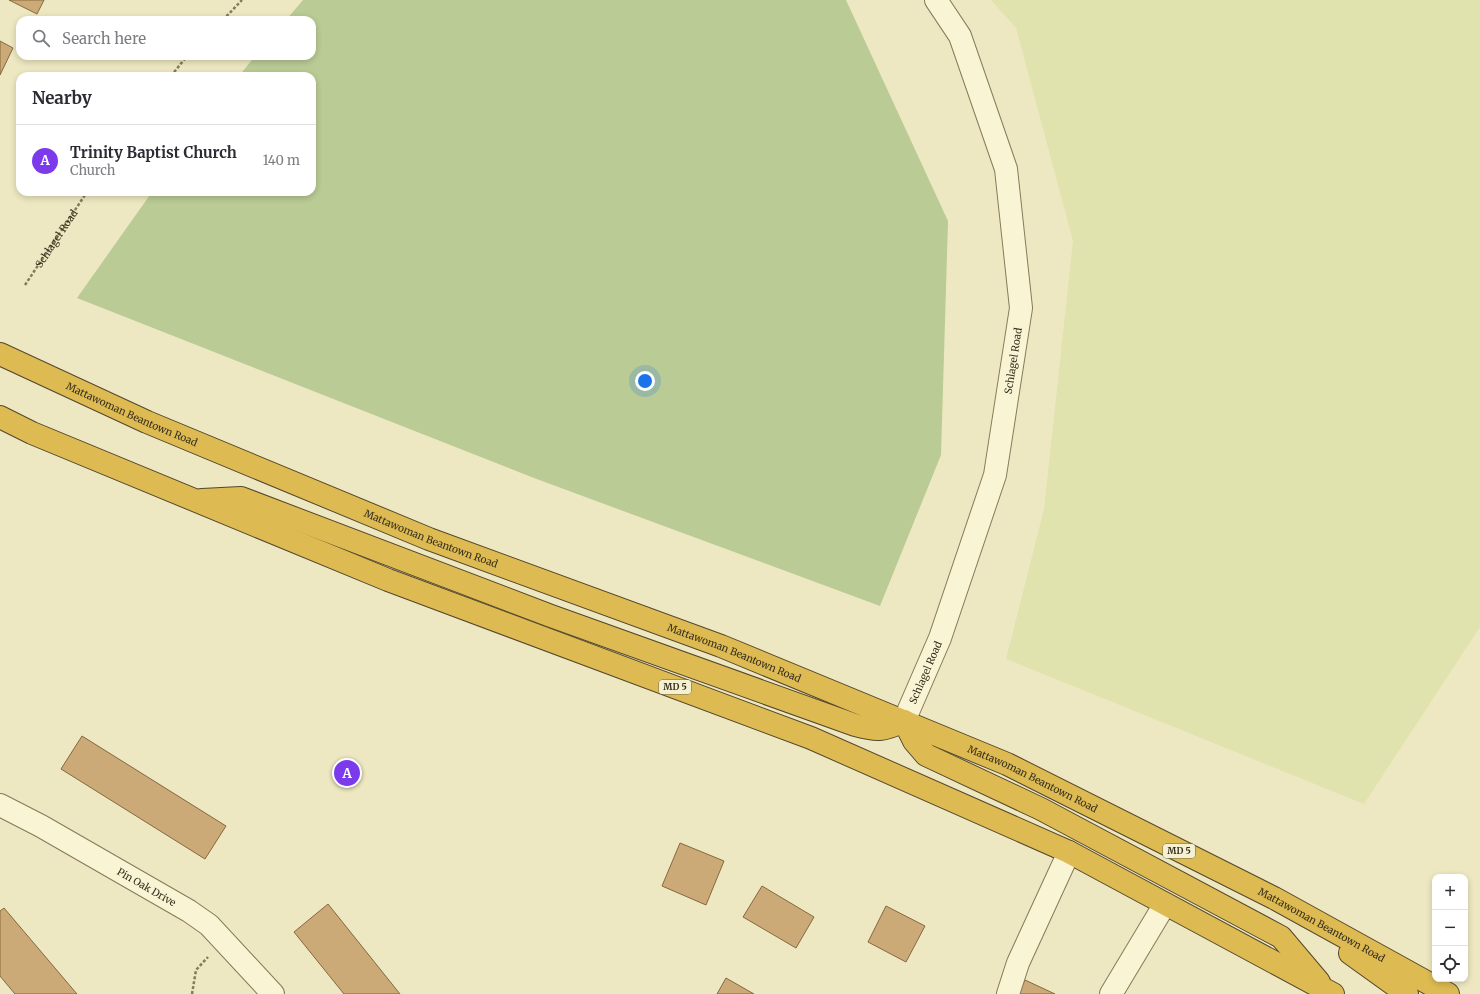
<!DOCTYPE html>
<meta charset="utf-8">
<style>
:root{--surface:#fff;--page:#f2f2f3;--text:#2b2b33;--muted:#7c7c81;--line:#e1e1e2;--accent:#7c3aed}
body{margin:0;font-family:Merriweather,serif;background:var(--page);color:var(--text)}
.controls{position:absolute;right:12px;bottom:12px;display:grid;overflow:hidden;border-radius:8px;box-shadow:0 2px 6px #0003}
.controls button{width:36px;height:36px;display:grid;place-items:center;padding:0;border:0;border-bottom:1px solid var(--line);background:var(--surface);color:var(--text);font:20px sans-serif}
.you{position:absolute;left:645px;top:381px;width:14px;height:14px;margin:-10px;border:3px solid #fff;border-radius:50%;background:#1a73e8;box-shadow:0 0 0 6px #1a73e833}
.badge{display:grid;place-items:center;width:26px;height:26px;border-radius:50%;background:var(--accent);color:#fff;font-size:13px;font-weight:700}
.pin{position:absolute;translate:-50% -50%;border:2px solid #fff;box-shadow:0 1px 4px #0006}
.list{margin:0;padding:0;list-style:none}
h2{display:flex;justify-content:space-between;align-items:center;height:52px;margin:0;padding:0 16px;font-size:17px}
h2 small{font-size:13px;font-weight:400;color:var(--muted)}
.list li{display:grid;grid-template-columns:26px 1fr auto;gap:12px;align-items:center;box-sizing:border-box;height:72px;padding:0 16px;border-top:1px solid var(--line)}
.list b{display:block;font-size:15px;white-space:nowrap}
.list p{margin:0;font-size:13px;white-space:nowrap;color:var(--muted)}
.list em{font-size:13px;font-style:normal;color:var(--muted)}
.icon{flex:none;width:22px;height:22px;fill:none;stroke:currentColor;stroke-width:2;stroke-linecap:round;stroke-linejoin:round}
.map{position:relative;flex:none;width:1480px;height:994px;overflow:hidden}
.search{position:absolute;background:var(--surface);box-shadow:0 2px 6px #0003;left:16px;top:16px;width:300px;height:44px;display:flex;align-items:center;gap:10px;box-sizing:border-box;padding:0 14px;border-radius:12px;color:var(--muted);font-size:15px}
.panel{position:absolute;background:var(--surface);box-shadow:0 2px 6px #0003;left:16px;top:72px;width:300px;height:124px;border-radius:12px}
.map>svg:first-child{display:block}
</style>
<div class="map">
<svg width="1480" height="994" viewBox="0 0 1480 994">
<rect width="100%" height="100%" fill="#ede8c1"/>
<path fill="#e1e3ae" d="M991,0h489v627l-116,177 -358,-145 38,-150 29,-268 -57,-213z"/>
<path fill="#bacb95" d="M303,0h543l102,221 -7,234 -61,151 -346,-128 -457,-180 75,-106h160v-116h-73l16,-20h57v-36h-26z"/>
<path fill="#cbaa77" stroke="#85683f" d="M9,0h35l-7,14z
M0,41l13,7 -13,27z
M82,736l144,90 -21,33 -144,-90z
M680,843l44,18 -18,44 -44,-19z
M762,886l52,31 -18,31 -53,-31z
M328,904l72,90h-56l-50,-62z
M886,906l39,20 -19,36 -38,-20z
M4,908l73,86h-62l-15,-18v-65z
M726,978l28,16h-37z
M1025,980l30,14h-37z"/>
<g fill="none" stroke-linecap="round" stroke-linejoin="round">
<defs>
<g id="street">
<path id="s2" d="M904,721l36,-83 55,-163 26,-167 -15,-139 -46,-133 -24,-36"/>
<path id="s3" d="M0,805l41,21 148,85 20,14 64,69"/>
<path d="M1008,994l10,-31 51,-111"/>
<path d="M1111,994l54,-90"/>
</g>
<g id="highway">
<path id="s4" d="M0,354l147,68 282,117 292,107 286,118 267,134 174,96"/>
<path d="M0,417l32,16 356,147 423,158 258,114 264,142"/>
<path d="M202,500l39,-2 310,118 304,109c22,6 28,6 49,-4"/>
<path d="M904,721l10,20 12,14 115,54 240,128 38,45"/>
<path d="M1350,953l57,41"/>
</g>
</defs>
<use href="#street" stroke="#867a59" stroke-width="24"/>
<use href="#highway" stroke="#54472d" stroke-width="24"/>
<g stroke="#867a59" stroke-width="2.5" stroke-dasharray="3 2" stroke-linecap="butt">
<path d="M223,20l19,-20"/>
<path d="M171,76l16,-20"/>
<path id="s1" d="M25,285l62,-93"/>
<path d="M192,994l4,-24 12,-13"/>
</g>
<use href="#street" stroke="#f8f4d4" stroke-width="22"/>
<use href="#highway" stroke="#ddba52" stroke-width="22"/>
</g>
<g text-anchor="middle" stroke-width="4" stroke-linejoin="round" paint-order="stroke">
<g fill="#f5f1d0" stroke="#6f6853" stroke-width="1">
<rect x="659" y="680" width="32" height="14" rx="3"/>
<rect x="1163" y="844" width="32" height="14" rx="3"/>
</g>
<g font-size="9" font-weight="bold" fill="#362e1d">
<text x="675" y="690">MD 5</text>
<text x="1179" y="854">MD 5</text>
</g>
<g font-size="10" fill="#362e1d" stroke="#f5f1d0">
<text dy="4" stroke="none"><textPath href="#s1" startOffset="56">Schlagel Road</textPath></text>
<text dy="4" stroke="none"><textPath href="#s2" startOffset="378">Schlagel Road</textPath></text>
<text dy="4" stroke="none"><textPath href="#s4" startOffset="145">Mattawoman Beantown Road</textPath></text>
<text dy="4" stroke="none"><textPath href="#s4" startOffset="469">Mattawoman Beantown Road</textPath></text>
<text dy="4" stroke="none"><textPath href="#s4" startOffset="793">Mattawoman Beantown Road</textPath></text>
<text dy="4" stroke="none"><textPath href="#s2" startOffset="53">Schlagel Road</textPath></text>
<text dy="4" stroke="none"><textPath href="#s4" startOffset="1117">Mattawoman Beantown Road</textPath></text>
<text dy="4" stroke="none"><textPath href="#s3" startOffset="168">Pin Oak Drive</textPath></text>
<text dy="4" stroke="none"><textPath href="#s4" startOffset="1441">Mattawoman Beantown Road</textPath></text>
</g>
</g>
</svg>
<div class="controls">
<button>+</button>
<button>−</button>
<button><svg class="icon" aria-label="locate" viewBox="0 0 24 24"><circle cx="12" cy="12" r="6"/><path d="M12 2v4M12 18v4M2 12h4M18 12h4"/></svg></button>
</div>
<div class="you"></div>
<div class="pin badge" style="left:347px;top:773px">A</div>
<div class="search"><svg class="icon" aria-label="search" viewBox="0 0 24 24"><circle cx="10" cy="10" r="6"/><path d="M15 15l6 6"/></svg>Search here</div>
<section class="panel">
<h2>Nearby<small></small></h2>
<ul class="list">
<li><span class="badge">A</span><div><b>Trinity Baptist Church</b><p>Church</p></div><em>140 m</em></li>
</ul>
</section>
</div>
